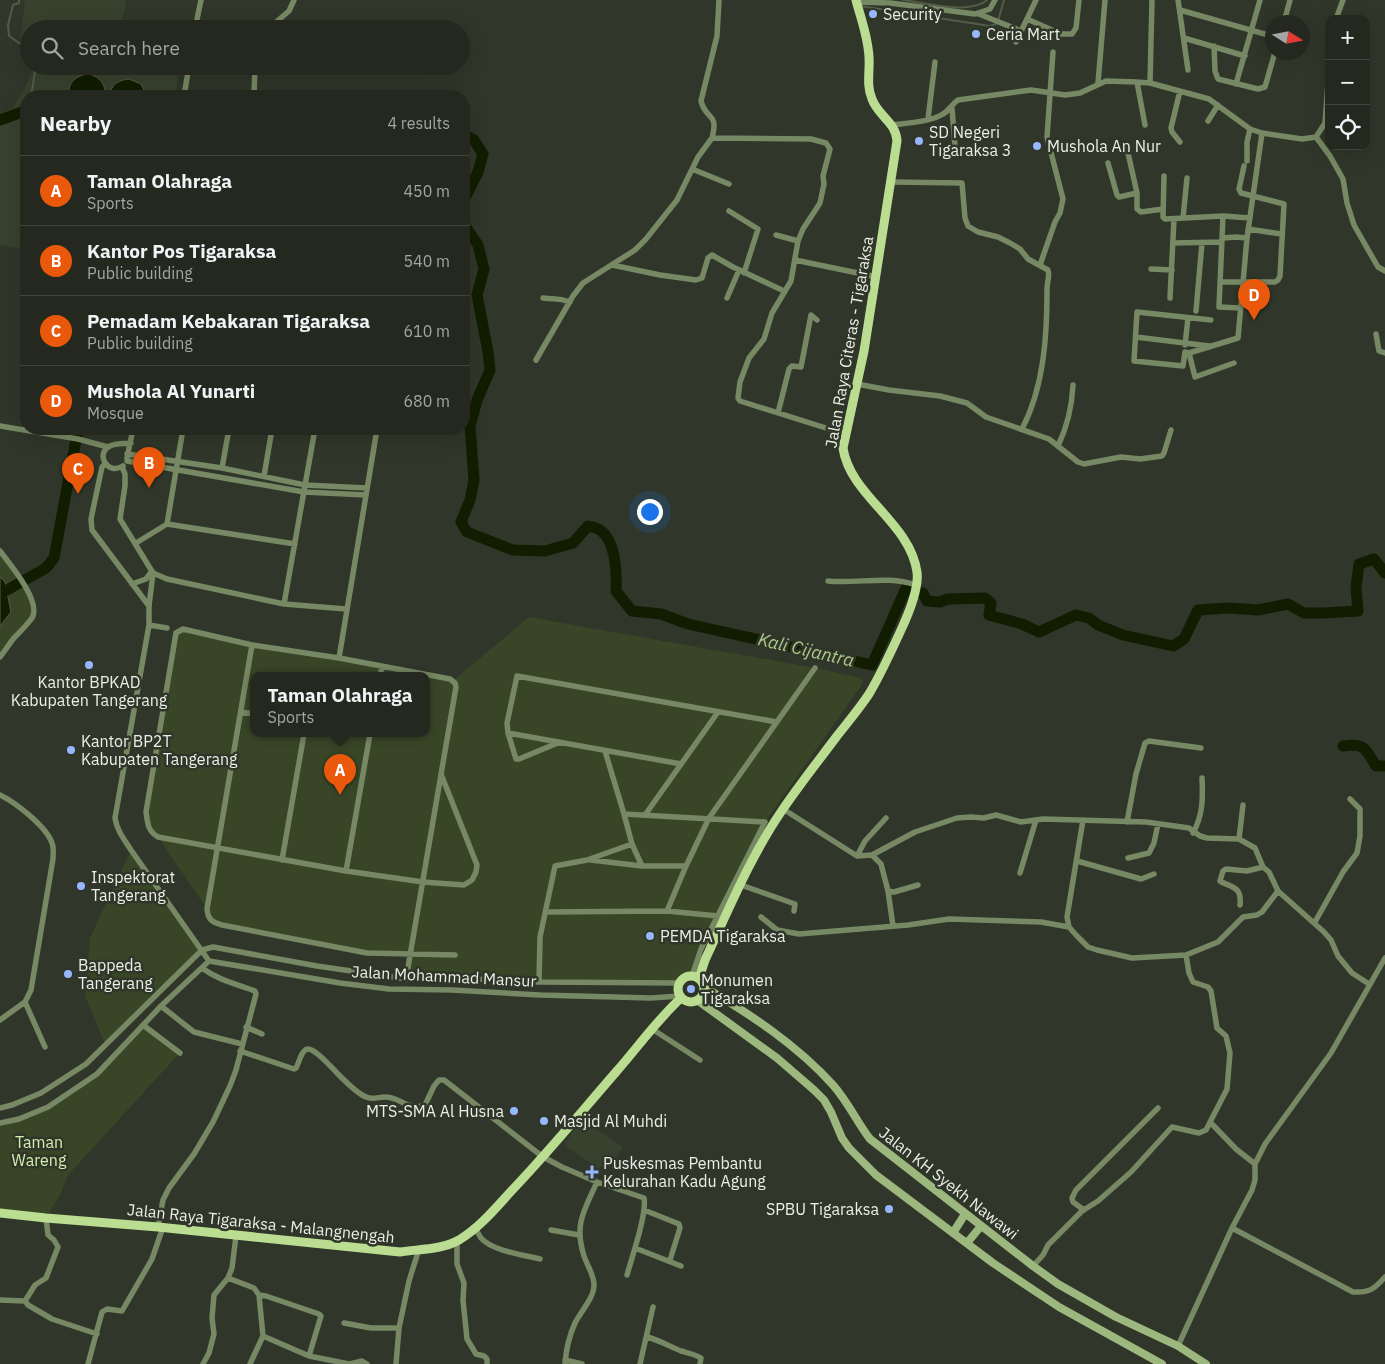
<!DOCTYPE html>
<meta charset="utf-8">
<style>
:root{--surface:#24281f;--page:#30342c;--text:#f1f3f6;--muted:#a3a6a4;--line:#41443d;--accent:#ea580c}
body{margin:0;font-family:"IBM Plex Sans",sans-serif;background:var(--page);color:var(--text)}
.controls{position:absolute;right:15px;top:15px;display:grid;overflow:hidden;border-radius:10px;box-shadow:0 5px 20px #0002}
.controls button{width:45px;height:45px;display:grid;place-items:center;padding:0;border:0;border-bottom:1px solid var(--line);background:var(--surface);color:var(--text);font:25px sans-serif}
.compass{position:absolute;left:1265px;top:15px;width:45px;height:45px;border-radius:50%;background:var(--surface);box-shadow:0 5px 20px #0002;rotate:101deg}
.you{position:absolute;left:649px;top:511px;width:18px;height:18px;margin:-12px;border:4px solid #fff;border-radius:50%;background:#1a73e8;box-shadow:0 0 0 8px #1a73e833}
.badge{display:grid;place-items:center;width:32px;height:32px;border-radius:50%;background:var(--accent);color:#fff;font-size:16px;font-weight:700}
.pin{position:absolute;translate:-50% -41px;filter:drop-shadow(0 1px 2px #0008)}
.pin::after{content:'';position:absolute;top:26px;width:18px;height:15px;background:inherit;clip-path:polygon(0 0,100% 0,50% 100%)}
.popup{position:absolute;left:250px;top:672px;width:180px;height:65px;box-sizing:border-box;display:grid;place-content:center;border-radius:10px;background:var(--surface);filter:drop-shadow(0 1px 4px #0005);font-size:16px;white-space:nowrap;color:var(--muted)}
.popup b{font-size:19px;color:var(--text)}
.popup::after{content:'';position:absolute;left:50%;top:100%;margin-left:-10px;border:10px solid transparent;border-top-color:var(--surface)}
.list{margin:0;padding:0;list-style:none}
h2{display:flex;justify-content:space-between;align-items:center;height:65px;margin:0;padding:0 20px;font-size:21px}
h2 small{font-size:16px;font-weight:400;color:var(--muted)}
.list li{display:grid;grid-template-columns:32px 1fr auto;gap:15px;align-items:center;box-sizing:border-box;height:70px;padding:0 20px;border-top:1px solid var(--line)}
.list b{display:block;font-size:19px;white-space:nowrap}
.list p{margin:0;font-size:16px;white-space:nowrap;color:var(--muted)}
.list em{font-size:16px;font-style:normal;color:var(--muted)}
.icon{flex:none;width:28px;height:28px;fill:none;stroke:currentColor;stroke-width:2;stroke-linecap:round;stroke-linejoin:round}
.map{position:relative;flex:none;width:1385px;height:1364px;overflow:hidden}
.search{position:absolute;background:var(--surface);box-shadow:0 5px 20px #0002;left:20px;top:20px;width:450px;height:55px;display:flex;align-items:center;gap:12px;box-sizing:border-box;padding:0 18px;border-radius:28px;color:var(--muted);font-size:19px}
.panel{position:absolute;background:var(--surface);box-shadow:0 5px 20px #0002;left:20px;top:90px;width:450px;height:345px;border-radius:20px}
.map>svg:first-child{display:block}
</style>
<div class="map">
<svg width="1385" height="1364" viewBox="0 0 1385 1364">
<rect width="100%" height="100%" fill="#303629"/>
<path fill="#38412e" d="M25,0h100l1,4 -7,25h-90v20l-9,-7z
M34,66h126l18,6 -2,24h-150v153l-26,-4v-131l12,-5 12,-19z
M581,1119l42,28 -13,21 -7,-5 -4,6 -35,-24z"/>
<path fill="#384627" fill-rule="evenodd" d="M0,551l31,47 3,14 -34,45v-31c2,-2 4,-4 6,-6 7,-10 3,-36 -6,-43z
M529,617l286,51 46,10 2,3 -2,5 -96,136 -47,94 -26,60 -10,3 -3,4 -273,-4 4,-23 -23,-1 -175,-34 -5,-12 -49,-72 -7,-4 -5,-21 29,-175 8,-8 271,51zM254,676h172v58h-172z
M131,850l71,100 -97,94 -20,-48 5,-58z
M142,1026l36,29 -110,120 -7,18 -15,25 -46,-5v-90l48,-16 49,-33z"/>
<path fill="#111d01" stroke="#525c46" d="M89,74c11,3 17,10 16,22h-36c-2,-13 7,-21 20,-22z
M129,79l12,5 6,12h-38c2,-11 9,-16 20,-17z
M0,577l5,5 6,30 -11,14z"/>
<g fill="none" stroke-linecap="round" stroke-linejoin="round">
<path stroke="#525c46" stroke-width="2" d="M19,0v3l-6,2 -5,20 1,11 20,14
M903,0c22,3 67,15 84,0
M860,6l130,20 6,-2
M998,21l6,-21
M31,96l5,-30"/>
<path stroke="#111d01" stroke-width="11" d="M382,96h1
M0,120l22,-8h4
M464,135l10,5 9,14 -5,18 -14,28
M464,219l1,7 13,19 6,24 -7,26 11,57 2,18 -13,30 -7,26 4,54 -4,20 -9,22 6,10 46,18 32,1 28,-8 15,-17c4,1 9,2 12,4 16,11 17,43 16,61l16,20 29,3 27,10 184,41 34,-77 17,5 4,8 13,1 8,-3 37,-1 6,5 -2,12 33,9 17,8 37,-17 13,3 9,7 25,10 50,11 11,-7 14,-29 30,-2 30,2 30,-6 16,9h20l34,-2 -2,-23 3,-24 15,-5 11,14
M7,590l39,-22 8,-10 24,-129
M1343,746c22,-3 22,2 33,20h9"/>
<path stroke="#778864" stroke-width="5.5" d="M1178,0l10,70
M857,2l33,1 85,11 15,-5 5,-9
M1180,10l92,26
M979,14l42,17
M1027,19l34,15h11l4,-6 3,-28
M1336,19l7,-19
M1284,22l6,-22
M225,27l3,2
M195,29l6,-29
M268,29l21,-18 5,-11
M1184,38l61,18
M1016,42l20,-42
M1214,46l1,25 3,8 40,10 7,-2 10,-35
M1137,82l8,43
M1098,83l7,-83
M1150,83l2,-83
M1236,84l24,-84
M1180,91l-9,37 1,4 8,10
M184,96l5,-30
M254,96l1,-30
M952,108l3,39
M928,119l7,-57
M1208,121l10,-16
M892,125c16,-2 38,-3 51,-11 7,-4 9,-10 15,-14l73,-10 34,5 15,-2 26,-12 31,1 13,1 59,16 41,30 12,4 40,6 14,-2 9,-14 4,-54
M1316,137l14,19 13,23 4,24 7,22 24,42 7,4
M712,138c7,-27 -6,-17 -11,-37l16,-65 2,-36
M1128,153l9,40
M1247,161v-19l3,-13
M1108,163l9,32 2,2 18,-4v16l4,3 22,-3
M692,169l37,15
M1164,176l-1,41 2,2 58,-3 27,2
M891,182l71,1 3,35 3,8 10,6 20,5 12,6 10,6 8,10 20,11c2,7 -1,12 -1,19 0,47 -3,98 -25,140
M729,211l29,18 -14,44
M1223,216l-4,91 21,1
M1183,218l4,-40
M1248,229l33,5
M776,235l22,6
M1223,238l13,-1 11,1
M1173,243l49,-1
M795,260l82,17
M612,265l48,10 36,5 6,-2 6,-20 4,-3 21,12 51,24
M1040,265l15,-43 5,-9 3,-14 -16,-62 6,-85
M1151,269l21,1
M1221,282h54l3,-2 2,-4 4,-72 -43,-11 -2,-4 5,-23
M543,298c11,2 14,-1 27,4
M727,298l12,-28
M1170,298l4,-79
M1196,311l6,-68
M1211,320l-74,-8 -3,49 49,5 2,-14 4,1 49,-15 9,-100 15,-105
M1376,334l3,17 6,2
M1136,337l73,9
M1185,345l3,-27
M1189,353l6,24 39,-14
M536,360l37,-64 10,-13 52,-33 11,-11 31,-39 21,-43 14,-19 99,1 15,4 4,6 -7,27 1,8 -4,19 -17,26 -5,12 -7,40 -19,32 -8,26 -15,19 -9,24 -2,16 2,3 105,33
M857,384l32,6 51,6 27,7 19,14 63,22 29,23 6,2 37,-7 19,2 22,-3 2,-3 7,-23
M778,413l11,-44 3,-3 9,1 10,-52 6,5
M0,426l78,13 30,8
M183,429l-16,95 128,20
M1058,446c10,-21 14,-39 15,-61
M127,454l95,14 83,17 62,3
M127,458l6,-29
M127,461l177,31 62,3
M105,464l-3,3 -11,52 1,11 57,76
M123,466c-16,10 -28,-13 -13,-20 6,-3 15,-2 21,-3
M122,467l3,7v12l-5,33 33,54 -4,33v19l-34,193c2,13 9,21 16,32l78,111
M222,468l7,-39
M264,476l8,-47
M136,543l31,-19
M0,551c10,13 42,51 32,67 -5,7 -12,14 -18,20 -5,6 -9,13 -14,19
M153,573l14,6 117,25 62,5
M828,581c31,3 58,-6 88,4
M132,584l14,-5 6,-8
M284,604l31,-175
M149,625l18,3
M252,645l-45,264c1,11 5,13 15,16l145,28 88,2
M339,658l38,-229
M380,676l2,-9
M241,712l13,2
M508,733l173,31
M560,742l-41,17h-3l-8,-26 -1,-10 10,-47 260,46
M605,751l19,63 8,30 10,22
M0,795c16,8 46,31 52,48 2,4 1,11 1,16l-22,131 -6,12 -25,18
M783,809l74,47 15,-1 43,-23 42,-14 14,-1 13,1 12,-3 25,7 22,-3 103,3 43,6 11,8 7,2 32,1 16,9 8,19 6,5 9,19 46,41 7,8 7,16 14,17 17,11
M624,814l141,8 -64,127 -9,27
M645,815l73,-103
M1083,820l-16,97 2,10 7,8 12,12 9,3 35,8 54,-3 32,-13 25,-25 14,-2 5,-3 16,-21
M1127,822l9,-48 9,-31 4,-2 52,7
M1193,833c10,-18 10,-35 9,-55
M1239,839l4,-34
M872,855l9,9 7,27 6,1 24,-7
M857,856l8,-15 21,-23
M1128,858l21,-5 5,-10 4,-19
M282,860l22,-126
M591,860l51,6h44
M1077,861l64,18 13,-5
M346,871l24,-137
M1020,873l16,-53
M741,885l54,19 -1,7
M888,891l5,35
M1240,905c2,-19 -8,-17 -20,-24l3,-10 3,-2 21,2 16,-4
M667,911l19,-45 23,-48 106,-150
M546,912l121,-1 51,5
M761,917l16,13 22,4 109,-9 41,-6 92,3 28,5
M1315,922l28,-50 14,-19 3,-17v-27l-10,-10
M209,961l131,22 49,6 63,1 88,5 111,3 29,-2
M406,979c16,-98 34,-195 50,-292l-1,-4 -5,-4 -111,-21 -87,-13 -69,-16 -7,4 -30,179c2,12 1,18 12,25l188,34 77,11 41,3 8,-5 4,-8 1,-7 -36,-91
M539,982l1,-45 15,-71 32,-6 45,-16
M25,1002l20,45
M161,1006l33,26 48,12
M143,1025l37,28
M246,1027l16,7
M652,1029l48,31
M240,1051l54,18 2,-1c3,-5 5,-17 11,-19 8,-1 24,18 30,24 8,8 19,20 29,24 6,3 13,0 19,0 16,0 22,14 40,8l9,-19 5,-6h5l99,77 19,10 35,15 47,16c3,16 -12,59 -17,77
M0,1108l12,-3 29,-12 45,-29 116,-114 11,-3 104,19 89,13 46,-1 87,4 140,1
M1210,1122l26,27 19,15
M0,1123l19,-4 29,-12 49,-33 64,-68 48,-45
M644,1210l35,14 1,4 -10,32
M1084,1210l-11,-8 -1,-4 4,-8 82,-82
M46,1218l2,17 6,5 4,7 -12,31 -11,7 -10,16 3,4 24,14 45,15
M158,1227l5,-27 6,-12 25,-34 19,-32 17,-36 6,-16 20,-76 -1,-3c-19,-7 -37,-11 -53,-23
M475,1228c2,3 4,7 6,10 11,13 43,17 59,21
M1232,1228l121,64c17,1 21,-3 32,-15
M551,1230l28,5
M457,1241v23l7,19 -1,17 4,39 9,15 8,2 3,3v5
M635,1248l46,18
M1033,1266l10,-11 5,-10 34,-34 16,-10 33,-29 41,-45 27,6 7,-3 21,-41 3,-36 -4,-17 -9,-8 -6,-37 -3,-4 -15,-5 -4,-9 -3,-18
M228,1278l26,10 5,7 7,1 53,18 2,2 -12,40
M0,1300l25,1
M344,1323l27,5h28
M263,1336l46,20 40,8
M647,1337c12,3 22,9 34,14 7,2 14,3 20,7l-1,6
M1178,1346l54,-118 20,-38 3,-10v-16l10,-20 66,-91 54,-95
M565,1360l17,4
M88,1364l14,-52 5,-3 15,2 30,-52 11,-32
M203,1364l6,-11 5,-19 -2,-16 2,-23 14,-17 4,-10 4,-32
M250,1364l13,-28 -4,-41
M350,1364l12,-3 5,3
M396,1364l3,-36 10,-47 10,-32
M565,1364c1,-14 4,-28 10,-41 6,-12 19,-25 19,-38 0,-10 -7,-20 -10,-29 -10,-32 0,-45 13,-74
M640,1364l13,-57"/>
<path stroke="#9db87e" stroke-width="8" d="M704,987c46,27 93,58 129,98 15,17 24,37 37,54l163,127 25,18 58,33 62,29 28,18
M697,1000l80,58 37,32 10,10 7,12 11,26 7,10 27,27 117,88 66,44 103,57
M953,1233l12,-19
M967,1243l14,-17"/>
<path stroke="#badd91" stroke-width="9" d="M678 989a13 13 0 1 1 26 0a13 13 0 1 1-26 0Z
M699,978l6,-18c24,-51 46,-105 78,-151 17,-25 36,-49 54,-73 11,-14 22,-27 32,-42 12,-20 22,-42 32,-64 7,-15 18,-42 16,-58 -7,-50 -67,-76 -74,-124l21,-97 33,-210c-1,-19 -19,-25 -25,-42 -6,-14 -2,-27 -3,-42 -1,-20 -8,-38 -13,-57
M0,1213l46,5 112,9 242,25c19,-3 41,-2 59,-12 23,-14 39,-35 57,-54 35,-37 67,-76 100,-114 22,-25 41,-52 65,-74"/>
</g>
<g fill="#96b6fd" stroke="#303629" stroke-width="2">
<circle cx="873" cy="14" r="5"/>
<circle cx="976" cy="34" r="5"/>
<circle cx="919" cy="141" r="5"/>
<circle cx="1037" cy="146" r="5"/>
<circle cx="89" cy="665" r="5"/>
<circle cx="71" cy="750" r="5"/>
<circle cx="81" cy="886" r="5"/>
<circle cx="650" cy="936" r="5"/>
<circle cx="68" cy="974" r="5"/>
<circle cx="691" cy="989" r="5"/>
<circle cx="514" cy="1111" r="5"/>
<circle cx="544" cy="1121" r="5"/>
<path d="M589.5 1164.5h5v5h5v5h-5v5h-5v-5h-5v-5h5z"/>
<circle cx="889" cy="1209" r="5"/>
</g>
<g text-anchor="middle" stroke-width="5" stroke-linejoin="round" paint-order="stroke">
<g font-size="16" fill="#ebefe7" stroke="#303629" text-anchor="start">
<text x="883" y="20">Security</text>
<text x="986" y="40">Ceria Mart</text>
<text x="929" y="138">SD Negeri<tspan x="929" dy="18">Tigaraksa 3</tspan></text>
<text x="1047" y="152">Mushola An Nur</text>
<text x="89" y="688" text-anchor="middle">Kantor BPKAD<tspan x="89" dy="18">Kabupaten Tangerang</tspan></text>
<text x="81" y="747">Kantor BP2T<tspan x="81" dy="18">Kabupaten Tangerang</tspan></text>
<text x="91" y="883">Inspektorat<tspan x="91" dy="18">Tangerang</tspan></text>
<text x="660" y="942">PEMDA Tigaraksa</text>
<text x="78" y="971">Bappeda<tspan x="78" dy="18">Tangerang</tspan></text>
<text x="701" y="986">Monumen<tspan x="701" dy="18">Tigaraksa</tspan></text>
<text x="504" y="1117" text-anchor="end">MTS-SMA Al Husna</text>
<text x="554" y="1127">Masjid Al Muhdi</text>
<text x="603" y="1169">Puskesmas Pembantu<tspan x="603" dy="18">Kelurahan Kadu Agung</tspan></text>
<text x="879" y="1215" text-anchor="end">SPBU Tigaraksa</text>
</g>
<g font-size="16" fill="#ebefe7" stroke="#303629">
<text transform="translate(849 342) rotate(-80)" y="6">Jalan Raya Citeras - Tigaraksa</text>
<text transform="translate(444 976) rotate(3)" y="6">Jalan Mohammad Mansur</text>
<text transform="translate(949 1183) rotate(38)" y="6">Jalan KH Syekh Nawawi</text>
<text transform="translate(261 1223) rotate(6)" y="6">Jalan Raya Tigaraksa - Malangnengah</text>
</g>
<g font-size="16" fill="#d0f0ac" stroke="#303629">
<text x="39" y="1148">Taman<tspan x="39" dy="18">Wareng</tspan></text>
</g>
<g font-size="18" font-style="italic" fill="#accb89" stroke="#303629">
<text transform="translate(806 650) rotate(13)" y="6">Kali Cijantra</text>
</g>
</g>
</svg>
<div class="controls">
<button>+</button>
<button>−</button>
<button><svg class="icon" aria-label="locate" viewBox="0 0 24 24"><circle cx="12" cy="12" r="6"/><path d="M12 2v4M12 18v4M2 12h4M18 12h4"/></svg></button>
</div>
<svg class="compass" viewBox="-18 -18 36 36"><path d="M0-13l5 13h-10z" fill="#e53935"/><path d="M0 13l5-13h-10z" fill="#a3a6a4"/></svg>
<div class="you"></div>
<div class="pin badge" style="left:340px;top:795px">A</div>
<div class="popup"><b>Taman Olahraga</b>Sports</div>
<div class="pin badge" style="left:149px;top:488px">B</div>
<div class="pin badge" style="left:78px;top:494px">C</div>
<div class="pin badge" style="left:1254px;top:320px">D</div>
<div class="search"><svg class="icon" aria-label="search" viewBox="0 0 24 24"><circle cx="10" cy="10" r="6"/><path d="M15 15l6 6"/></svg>Search here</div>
<section class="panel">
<h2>Nearby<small>4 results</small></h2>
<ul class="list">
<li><span class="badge">A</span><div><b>Taman Olahraga</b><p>Sports</p></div><em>450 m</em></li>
<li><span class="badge">B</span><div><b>Kantor Pos Tigaraksa</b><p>Public building</p></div><em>540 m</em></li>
<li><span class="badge">C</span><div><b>Pemadam Kebakaran Tigaraksa</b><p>Public building</p></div><em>610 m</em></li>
<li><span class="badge">D</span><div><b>Mushola Al Yunarti</b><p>Mosque</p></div><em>680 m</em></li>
</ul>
</section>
</div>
